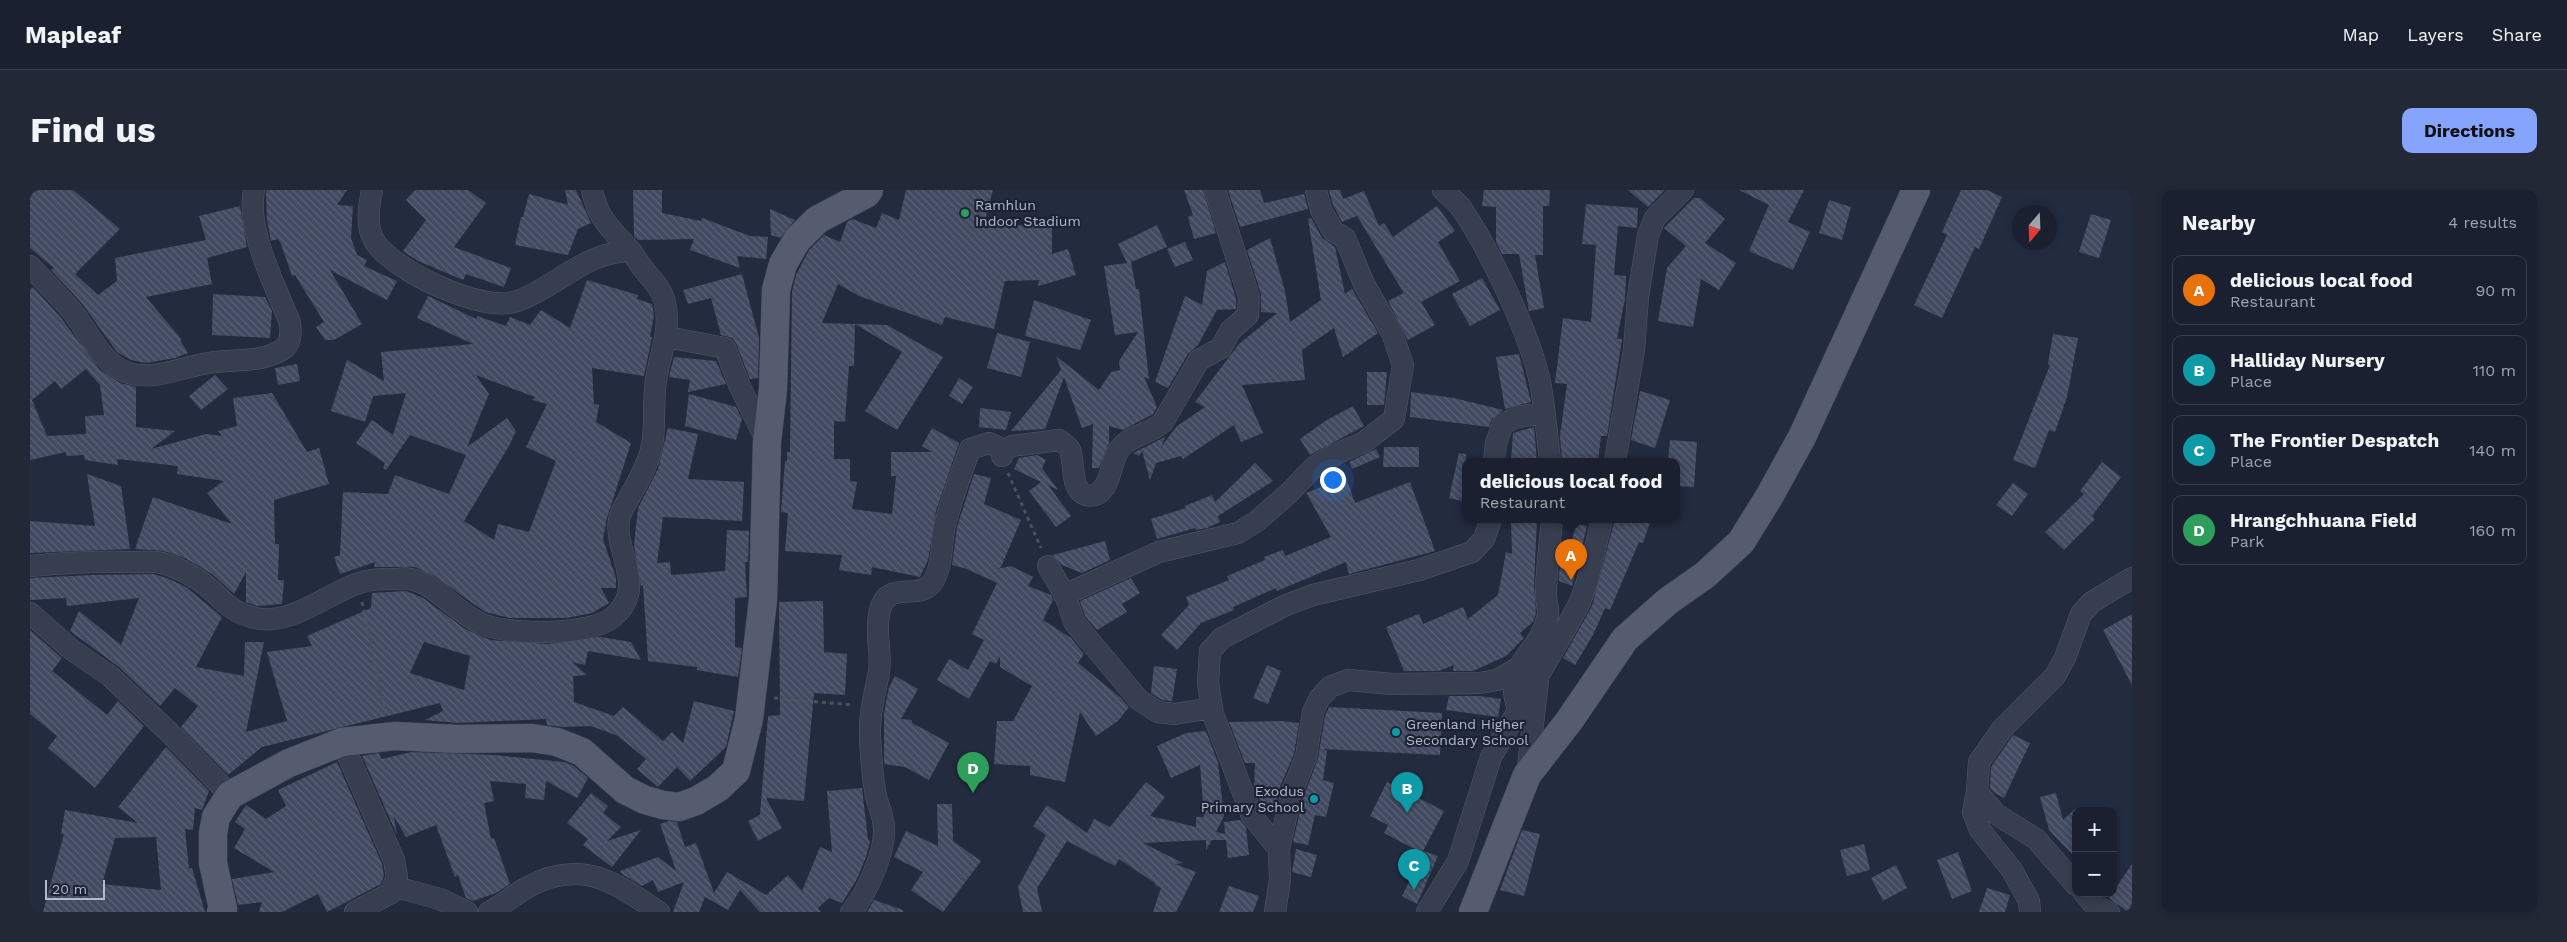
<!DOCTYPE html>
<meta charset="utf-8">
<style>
:root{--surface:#1a202f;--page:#232837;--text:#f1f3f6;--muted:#9fa3aa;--line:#383e4b;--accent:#87a4fc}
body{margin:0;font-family:"Work Sans",sans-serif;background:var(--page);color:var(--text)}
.controls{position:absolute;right:15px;bottom:15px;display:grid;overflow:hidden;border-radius:10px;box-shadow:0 2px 8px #0003}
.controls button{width:45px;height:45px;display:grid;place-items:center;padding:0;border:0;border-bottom:1px solid var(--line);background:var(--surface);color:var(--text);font:25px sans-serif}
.compass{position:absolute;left:1982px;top:15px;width:45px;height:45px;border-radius:50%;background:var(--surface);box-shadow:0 2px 8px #0003;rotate:199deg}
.scale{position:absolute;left:15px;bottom:12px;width:60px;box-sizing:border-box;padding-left:5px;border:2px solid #b3b9ca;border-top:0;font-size:14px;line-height:18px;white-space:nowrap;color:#b3b9ca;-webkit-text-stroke:4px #1c2334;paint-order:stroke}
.you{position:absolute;left:1302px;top:289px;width:18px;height:18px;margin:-12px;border:4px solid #fff;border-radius:50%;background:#1a73e8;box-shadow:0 0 0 8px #1a73e833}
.badge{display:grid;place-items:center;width:32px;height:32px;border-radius:50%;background:var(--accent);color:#fff;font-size:16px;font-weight:700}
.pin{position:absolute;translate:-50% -41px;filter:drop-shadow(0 1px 2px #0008)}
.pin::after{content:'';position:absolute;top:26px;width:18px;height:15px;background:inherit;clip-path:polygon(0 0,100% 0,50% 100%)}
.popup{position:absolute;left:1432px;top:268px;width:218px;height:65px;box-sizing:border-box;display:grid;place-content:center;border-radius:10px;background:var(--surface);filter:drop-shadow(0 1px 4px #0005);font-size:16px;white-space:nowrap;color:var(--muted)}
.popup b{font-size:19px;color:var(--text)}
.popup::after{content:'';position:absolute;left:50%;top:100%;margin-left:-10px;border:10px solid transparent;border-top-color:var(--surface)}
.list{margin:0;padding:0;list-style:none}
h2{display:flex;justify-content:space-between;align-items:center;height:65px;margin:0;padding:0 20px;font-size:21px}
h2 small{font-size:16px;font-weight:400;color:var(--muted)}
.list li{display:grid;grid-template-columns:32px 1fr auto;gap:15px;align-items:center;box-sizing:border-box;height:70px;margin:0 10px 10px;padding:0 10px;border:1px solid var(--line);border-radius:10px}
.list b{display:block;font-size:19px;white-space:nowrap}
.list p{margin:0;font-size:16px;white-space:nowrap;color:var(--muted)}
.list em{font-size:16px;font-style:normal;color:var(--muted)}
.map{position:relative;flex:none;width:2102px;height:722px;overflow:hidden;border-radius:10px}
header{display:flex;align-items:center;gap:30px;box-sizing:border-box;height:70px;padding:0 25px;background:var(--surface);border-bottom:1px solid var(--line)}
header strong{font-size:24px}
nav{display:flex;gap:28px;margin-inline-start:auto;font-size:18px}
.intro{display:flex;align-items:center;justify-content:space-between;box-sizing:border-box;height:120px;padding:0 30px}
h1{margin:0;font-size:35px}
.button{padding:12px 22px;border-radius:10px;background:var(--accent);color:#111;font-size:18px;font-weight:700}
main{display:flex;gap:30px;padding:0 30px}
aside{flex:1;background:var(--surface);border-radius:10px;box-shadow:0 2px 8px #0003}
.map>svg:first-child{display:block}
</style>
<header>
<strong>Mapleaf</strong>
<nav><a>Map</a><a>Layers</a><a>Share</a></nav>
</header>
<div class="intro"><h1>Find us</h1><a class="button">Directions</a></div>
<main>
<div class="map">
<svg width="2102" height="722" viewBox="0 0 2102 722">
<defs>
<pattern id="building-back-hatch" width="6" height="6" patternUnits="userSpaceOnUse" patternTransform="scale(1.25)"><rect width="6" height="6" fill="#424a61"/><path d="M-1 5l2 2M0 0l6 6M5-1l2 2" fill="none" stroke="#5b6276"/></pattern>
</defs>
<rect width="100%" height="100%" fill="#232b3f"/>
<path fill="url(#building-back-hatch)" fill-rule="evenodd" d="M0,0h43l47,39 -45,45 23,21 19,-14 -2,-23 91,-18 -7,-24 41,-10 7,41 -40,11 5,26 -66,13 36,43h-2l8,13 -13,5 -29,5 -15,-3 -14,-8 -36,-50 -30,-32 3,-2 -24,-20z
M236,0h81l-10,15 16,1 -2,32 6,17 10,5 -3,6 33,15 -10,19 -57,-30 32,54 -28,16h-9l-9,-13 8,-5 -29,-47 -3,1 -11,-32 -3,-5 -7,2 -4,-21z
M385,0h53l18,13 -32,44 57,21 -7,19 -38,-13 -3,6 -45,-19 -15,-10 23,-31 -20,-20z
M535,0h11l15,33 -13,6 -10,26 -53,-10 6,-28h2l6,-23 39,11z
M603,0h29v23l39,8 1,-3 48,18 18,1 -2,22 -29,-3 3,12 -50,-18 4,-11 -56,1 -4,-4z
M876,0h87l-10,37 69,-3v30l16,-5 8,26 -38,11 1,-6 -34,1 -11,48 -49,-12 -3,8 -83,-29 -21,-12 -16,39 65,2 56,32 -46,73 -32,-19 37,-59 -47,-28 -1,42h-5l-4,56 -11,-1v38h16v22l7,1 -5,27 40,5 4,-38h-5v-24h41l-10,-6 10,-18 27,15 -23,68 -8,49 -8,17 -48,-10 -1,8 -32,-5 3,-15 -57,-4 3,-38 -7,-1 4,-51h2v-9h3l2,-160 4,-17 13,-25 15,-15 16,7 7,-20 5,-3 24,9 6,-15 17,7z
M1154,0h19l13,43 -22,6 -6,-22 5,-2z
M1198,0h32l4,13 40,-9 4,15 -68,18z
M1299,0h11l3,9 21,-8 15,35 5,-3 9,14 44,-31 18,25 -17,11 22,39 -39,21 14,23 -27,15 -20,-39 16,-8 -47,-77 -15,6 -9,-17z
M1454,0h66l-1,16h-6v49h-8l9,53 -15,3 -10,-57h-17l-6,-12v-35l-14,-1z
M1598,0h37l-17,17z
M1709,0h65l-16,32 22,10 -17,38 -44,-19 20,-46z
M1931,0h26l15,7 -23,52 -4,-2 -33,71 -28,-13 33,-70 -5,-3z
M1664,8h6l25,21 -20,24 31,20 -17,27 -18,-11 -8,48 -35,-6 9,-53 19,-22 -22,-18z
M1799,10l22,7 -9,33 -23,-7z
M1556,14l52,4 -1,20 -19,-2 -4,49 12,1 -1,22 -8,41h5l-15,97h-6l-3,25h-36l-2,-25 7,-52 -12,-1 8,-65 28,4 5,-77 -14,-1z
M740,19l25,11 -15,18 -9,-3z
M2061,24l20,6 -12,38 -20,-6z
M1281,28l11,20 13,9 10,47 7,-5 26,44 -35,24 -9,-29 -32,22 3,30 -63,5 21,48 -22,9 -7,-17 -51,34 -2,-3 -25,7 -6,17 -8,-29 -3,5 -6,-3 32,-16 -4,10 16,-21 28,-19 -10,-5 44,-58 38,-31 -16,-1v-18l-14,-44 23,-12 15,53 5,31 31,-22 -13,-81z
M1127,35l10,22 -36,15 5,27h3l10,90 -5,-2 13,30 -4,7 -30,16 -14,-4v17l-10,25h-7l1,-44 -11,4 -18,-51 -19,52 -34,2 50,-61 -5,-14 43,34 12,-18 9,-2 -1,-9 19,-29 -23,3 -11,-69 23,-3 -9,-19z
M1155,52l8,18 -18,7 -8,-18z
M1195,72l11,37v10l-19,1 -19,35 -10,9 -20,34 -13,-6 30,-86 17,9 5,-34z
M712,84l17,64 -1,40 -8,1 -14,-36 -3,-5 -12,-3 -10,-37 -23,6 -5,-14z
M1452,88l18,32 -30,16 -18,-32z
M557,90l51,15 -1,4 15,5 2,11 -4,22h2l-8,39 -52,-8 2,36 5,1 -3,17 35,21 -24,75 -4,21 13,39v10h-15l8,15 -17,10 -25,5h-57l-25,-6 -49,-35 -21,-10h-41l1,-5 -35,12 -6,-17 6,-2 3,-63 45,2 7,-19 54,19 17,-39 -56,-20 -24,35 -3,-2 2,-5 -29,-20 16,-23 21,15 13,-42 -33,3 -8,26 -34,-11 16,-51 37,21 -3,-29 92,-8 -56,-26 11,-22 48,23 1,-3 29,10 4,-9 20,8 11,-15 29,18zM446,185l59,22 -3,3 15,4 -21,43 30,14 -27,71 -31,-8 -4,16 -30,-19 45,-75 7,-15 -9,-13 -40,29 22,-53z
M3,97l28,31 39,52 20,13 16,4v40l39,4 -24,18 55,-15 16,2 -4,-5 19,-5 -4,-28 39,-5 35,59 12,-4 10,36 -55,16 1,44h4l-1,36h6l-2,24 -25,2 -11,-4v-30l-12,22 -22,-20 -27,-16 -21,-7 -29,-2 18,-52 79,27 -25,-31 17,-12 -47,-7 1,-8 -61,-7 1,6 -33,-5 -1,-5 -18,1v-4l-36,8v-170zM56,179l14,16 4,30 -19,1 1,18 -39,2 -15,-36 23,-19 6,8z
M183,104l52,3 7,14 -2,27 -58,-3z
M1004,110l57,20 -11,30 -55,-14z
M967,143l33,9 -9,35 -34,-9z
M2023,144l25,4 -11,59 -12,35 -6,-2 -14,38 -22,-8 37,-95 -2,-1z
M1489,164l12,48 -26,7 -9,-52z
M644,167l42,4 10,23 -38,8 2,-12 -21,-3z
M267,174l3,17 -22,4 -3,-17z
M1337,182h20l-3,33h-17z
M185,185l13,14 -27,21 -12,-14z
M929,188l14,9 -11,17 -13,-8z
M1610,201l30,9 -15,48 -24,-8z
M1381,202l43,6 49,12 -11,9 -3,8 -79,-10z
M659,204l47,13 6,12 -6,21 -51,-14z
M1323,216l11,20 -54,29 -10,-16 27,-19z
M950,218l31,4 -5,18 -27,-3z
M1504,237l3,34h-26l2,-28z
M638,238l30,6 -10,45 56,3 -2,39 -79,-4 -6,46 13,-1 1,13 54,-4 2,-41 22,1 -1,31h-3l2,35 -12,1v49l7,1 -4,29 -41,-7v-3l-49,-6 -5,-76 -2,1 -7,-41 4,-37 20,-39z
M1640,250l27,2 -3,45 -18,-1v-25h-8z
M1354,257h35v20h-36z
M1346,259l4,8 -28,12 -3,-7z
M1429,263l7,1v48l-17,-4z
M1007,265l9,5 -4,8 16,22 -10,-5 23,31 -15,11 -27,-36 12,-9 -27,-13 5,-11z
M2072,272l19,15 -29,39 3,3 -31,31 -19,-18 39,-38 -4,-3z
M1225,273l18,18 -55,35 2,6 -13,6 -11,2 -1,-2 -38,11 -6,-20 35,-11 -1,-2 27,-11 3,7z
M57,284l34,12 9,63 -100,4v-32l65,5z
M944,284l17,4 -7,26 37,16 -20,47 -4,2 14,-3 22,11 -5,9 23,9 2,5 -10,20 28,18 13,16 -6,9 43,35 8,9 -11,14 -22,15 -16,-24 -15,70 -35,-7v-9l-36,-2 3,-43h16l19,-35 -32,-19v-11l-4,8 -6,-3 -21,38 -32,-19 12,-21 19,11 16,-30 -12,-6 25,-51 -30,-14 -15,-4 5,-38z
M1316,287l9,26 55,-21 25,69 -86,23 -3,-12 -69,29 -1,-3 -43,19 1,3 -33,13 -24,27 -16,-15 28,-30 -3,-8 43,-17 -2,-4 38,-16 -1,-3 19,-7 2,6 46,-19 -25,-44z
M1983,293l15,11 -16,22 -16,-11z
M1481,329h26l-3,67 2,27 -3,9 -13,11 4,5 -18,18 -33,15h-20l1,-6 -15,6h-35l-18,-44 33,-13 4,10 40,-17 5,12 30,-24 8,-43 6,2z
M1585,329h36l-8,24 -4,-1 -29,68 -5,-2 -12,27 -18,30 -12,-7 29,-52z
M1546,334l11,2 -15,60 -13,-5v-4l1,-13 4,-12 5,1z
M1075,351l5,19 -28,13 -20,-8 -9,-10z
M123,384l14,4 19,9 36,30 -26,50 48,9 1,-34h19l-18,90 41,-11 -20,-69 45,-6 -5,-10 64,-28 1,-15 34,-2 17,7 42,31 25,11 58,4 52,-7 31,5 10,18 -53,-9 -3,14 -13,-3 15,13 -14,1 1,26 40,14 9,-9 40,34 9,-9 11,11 11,-42 40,10 -8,36 -36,34 -13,-14 -19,20 -21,-18 9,-10 -28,-23 -27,-10 -29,1 -15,-2 -1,-6 -89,4 -32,-3 18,-9 -3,-8 -178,44 -34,28 -47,-48 17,-21 -23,-18 -15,18 -41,-39 -49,-36 9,-20 42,34 18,-47 -72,8 -1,-8 -36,2v-22l62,-3zM394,452l46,14 -6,34 -54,-17z
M1101,388l9,15 -18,11 5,8 -30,18 -12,-14 -5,-15z
M793,411l1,51 23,2 -2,41 -31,-2 -10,108 -38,-3 16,30 -24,13 -10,-20 12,-6 8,-99 12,-1 -1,-113z
M2102,424v71l-29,-55z
M0,440l32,28 -10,13 55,44 11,-14 26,25 -49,62 -47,-40 9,-12 -27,-22z
M1237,475l14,6 -13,33 -15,-6z
M1124,476l23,3 -5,32 -10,-1 -11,-7z
M865,486l23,13 -17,30 11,1v3l37,20 -20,37 -24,-13 -21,-3v-51l5,-26z
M1419,506h30l22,3 -3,18 -52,-7z
M1299,517l113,6 -2,42 -117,-6 4,2 -4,29 11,3 -8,34 -11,-2 -7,30 -15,-3 10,-44 15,-39 7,-43z
M1251,531l18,2 -5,31 -15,35 -5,23h-9l-11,-25 1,-24h-10l-16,-41z
M1176,541l12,32 6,53 -8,16 9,2 -1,-12 16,-2 6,8 3,27 -21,3 -2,-18h-14l-6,10v-10l-63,3 40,20 -8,1 21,8 -20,40h-23l8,-24 -6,-3v-2l-36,-24 -4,7 -48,-25 -30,47 5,24h-19l-5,-25 28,-52 -13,-9 14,-21 40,28 7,-14 16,8 36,-45 19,15 -15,19 46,11v-10h8l-4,-52 -29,13 -14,-32 29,-13z
M1983,545l17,8 -26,55 -9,-5 -5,-5 1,-21z
M136,557l43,44 -7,19 -7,-2 -2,22 -8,-1 4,40 3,-1 13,44h-162l21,-78h-3l4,-24 73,13 -20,-16zM126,647l5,53 -59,-6 13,-46z
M382,562l82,3 70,7 10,4 14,12 -11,20 -31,-17 -2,19 -19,-2 1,-14 -36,-3 4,20 -10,2 7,36 3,-1 16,46 -14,9 -23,8 -7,-3 -8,-23 -3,2 -19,-52 -30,12 -12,-21 3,19 -35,-79 17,-3 2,6z
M307,572l45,102 2,12 -3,8 -54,28 -9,-18 -36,18h-23l3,-10 -24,3 -6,-26 42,-7 -40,-24 11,-19 -10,-7 11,-17 20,14 20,-13 -8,-16z
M1357,592l57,29 -22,42 -38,-20 4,-8 -18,-9z
M832,598l6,52 2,1 -4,16 -9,22 -15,24 -13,-5 -11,10 3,4h-61l-20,-22 -12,20 -23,-13 -6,15h-26l11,-30 -26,10 -5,-12 -11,6 -20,-12 -2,-3 38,-14 18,14 -16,-47 9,-3 8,1 8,25 11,-4 18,50 13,-21 39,23 22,-20 14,16 18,-44 12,5 -5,-61z
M561,603l17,13 -5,7 18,14 -14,14 34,-11 -29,37 -29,-22 5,-6 -21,-16z
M2026,603l7,27 13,-12v50l-27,-28 -9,-33z
M907,614h15l1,37 28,20 -38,51 -32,-22 12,-18 -29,-15 12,-26 32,15z
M1492,640l18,4 -16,62 -24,-6z
M1834,654l6,26 -23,6 -7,-26z
M1266,659l21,6 -6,22 -19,-5z
M1394,661l14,5 -21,48 -15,-8z
M1928,662l14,39 -20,8 -15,-39z
M2102,674v48h-4l-19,-14z
M1866,675l11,23 -24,13 -12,-23z
M1199,696l30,10 -6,16h-34z
M1957,698l23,7 -5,17h-26z
M844,710l29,10v2h-36z"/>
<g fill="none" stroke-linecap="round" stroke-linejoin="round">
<defs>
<path id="minor" d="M342,0c-3,16 -7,37 3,52 19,29 109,72 142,59 38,-13 69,-50 114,-50
M1413,0c6,6 14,12 19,19 28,42 67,123 78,173 5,26 7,53 10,79
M0,76c14,15 28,29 41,44 17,20 29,52 55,62 25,10 57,-5 82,-9 24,-4 52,0 74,-13 10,-6 9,-18 8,-27 -15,-38 -44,-93 -36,-133
M637,147l58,11 15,39 27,55
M972,266l2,-6 8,-4 47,-6c4,3 9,6 11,10 5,13 0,40 16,45 4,1 10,1 14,-3 13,-11 10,-35 23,-47 12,-11 29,-12 40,-23l36,-62 22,-12 9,-17 18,-16 1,-18 -34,-107
M1464,271l2,-18 7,-19 14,-7 27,-4
M1585,271l19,-111 4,-54 10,-61 7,-17 28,-28
M0,376c33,-3 66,-5 99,-4 10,0 23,-1 33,1 12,3 24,9 35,16 23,14 27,32 58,39 35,8 69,-22 101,-34 13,-5 25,-5 38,-5 5,0 12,-1 17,0 26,6 45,33 69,44 26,13 111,13 133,-6 40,-34 -9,-73 10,-108 9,-17 24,-41 28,-59 5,-19 2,-41 4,-61 2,-29 17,-57 10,-86 -3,-14 -11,-21 -20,-32 -6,-7 -10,-15 -16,-22 -19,-21 -31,-30 -37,-59
M1018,376l18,31 8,25 65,78 19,12 16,2 38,-6
M1034,405l95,-43 79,-19 19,-12 32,-28 25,-26 22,-13 28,-12 30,-23 9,-54 -11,-32 -28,-49 -19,-46 -12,-7 -12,-21 -5,-20
M0,423l42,37 38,26 66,63 54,56
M1488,519c-17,-48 21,-51 30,-94 1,-6 -2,-13 -2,-19 0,-26 4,-52 6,-77
M312,552l52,118 3,17 -6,16 -36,19
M1497,585l11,-94
M1947,602l-4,20 7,18 32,40 17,31 1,11
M1249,659l-27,-33 -39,-102 -5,-31 2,-32 12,-13 64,-33 27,-10 106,-25 53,-18 12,-13 7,-20
M2046,695l-40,-46 -40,-25 -19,-22 2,-30 23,-33 53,-53 10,-18 16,-44 11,-12 40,-24
M366,697l44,12 27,13
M2054,703l11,13 14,6
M459,722c14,-7 26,-18 39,-25 54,-29 86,-5 131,25
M821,722c15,-17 34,-59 33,-83 0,-11 -4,-19 -7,-29 -5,-20 -6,-44 -7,-64 -1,-23 5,-42 9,-64 3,-19 -4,-38 0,-57 6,-38 38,-13 53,-32 11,-15 9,-41 13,-59 7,-26 16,-50 25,-75l19,-6 15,7
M1245,722l5,-32 -1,-31 12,-55 15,-37 7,-45 6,-13 11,-12 18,-7 44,4 88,-1 17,-3 19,-11
M1397,722l31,-51 33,-104 75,-129 14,-26 7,-20 15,-63"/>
<path id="primary" d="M191,722l2,-3 -10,-46v-30l3,-16 14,-22 59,-32 53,-21 53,-6 62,3 75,-1 25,4 25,10 43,38 20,10 18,5 16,2 17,-6 22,-13 18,-17 13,-52 14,-119 4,-158 6,-53 3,-99 7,-26 14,-24 20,-20 49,-26 3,-4
M1443,722l54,-137 42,-54 56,-82 43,-38 37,-26 36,-33 28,-45 33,-60 114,-247"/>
</defs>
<use href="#minor" stroke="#52596a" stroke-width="22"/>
<use href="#primary" stroke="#404758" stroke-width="29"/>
<path stroke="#43565d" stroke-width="3" stroke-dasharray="4 4" stroke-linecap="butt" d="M978,283l33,75
M332,412l23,111
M744,508l79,7"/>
<use href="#minor" stroke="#373e4f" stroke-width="21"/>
<use href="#primary" stroke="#555c6f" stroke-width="28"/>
</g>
<circle fill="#2e9e5b" stroke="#1c2334" stroke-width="2" cx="935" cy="23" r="5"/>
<g fill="#0f9aa8" stroke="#1c2334" stroke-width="2">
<circle cx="1366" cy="542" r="5"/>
<circle cx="1284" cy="609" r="5"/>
</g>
<g text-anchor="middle" stroke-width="4.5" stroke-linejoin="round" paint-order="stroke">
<g font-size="14" fill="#b3b9ca" stroke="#1c2334" text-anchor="start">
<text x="945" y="20">Ramhlun<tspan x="945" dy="16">Indoor Stadium</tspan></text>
<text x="1376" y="539">Greenland Higher<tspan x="1376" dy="16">Secondary School</tspan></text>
<text x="1274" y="606" text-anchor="end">Exodus<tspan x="1274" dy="16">Primary School</tspan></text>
</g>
</g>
</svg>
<div class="controls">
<button>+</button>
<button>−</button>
</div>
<svg class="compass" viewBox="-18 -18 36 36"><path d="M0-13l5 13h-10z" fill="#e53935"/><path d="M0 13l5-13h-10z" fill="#9fa3aa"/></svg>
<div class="scale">20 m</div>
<div class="you"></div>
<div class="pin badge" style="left:1541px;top:390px;background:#e8710a">A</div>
<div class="popup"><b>delicious local food</b>Restaurant</div>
<div class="pin badge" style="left:1377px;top:623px;background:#0f9aa8">B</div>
<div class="pin badge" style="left:1384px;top:700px;background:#0f9aa8">C</div>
<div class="pin badge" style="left:943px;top:603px;background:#2e9e5b">D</div>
</div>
<aside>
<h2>Nearby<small>4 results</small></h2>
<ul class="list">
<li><span class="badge" style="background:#e8710a">A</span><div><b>delicious local food</b><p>Restaurant</p></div><em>90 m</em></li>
<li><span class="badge" style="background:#0f9aa8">B</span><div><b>Halliday Nursery</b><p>Place</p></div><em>110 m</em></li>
<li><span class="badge" style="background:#0f9aa8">C</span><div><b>The Frontier Despatch</b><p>Place</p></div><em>140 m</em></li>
<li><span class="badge" style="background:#2e9e5b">D</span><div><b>Hrangchhuana Field</b><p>Park</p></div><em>160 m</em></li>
</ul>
</aside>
</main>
